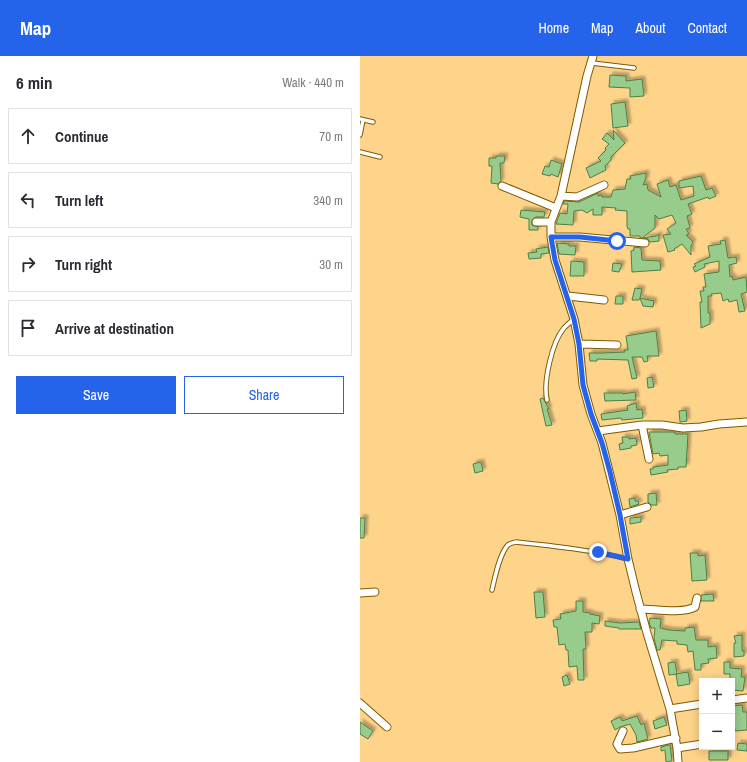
<!DOCTYPE html>
<meta charset="utf-8">
<style>
:root{--surface:#fff;--page:#f2f2f3;--text:#2b2b33;--muted:#7c7c81;--line:#e1e1e2;--accent:#2563eb}
body{margin:0;font-family:"Archivo Narrow",sans-serif;background:var(--page);color:var(--text)}
.controls{position:absolute;right:12px;bottom:12px;display:grid;overflow:hidden;border-radius:0px;box-shadow:0 2px 10px #0003}
.controls button{width:36px;height:36px;display:grid;place-items:center;padding:0;border:0;border-bottom:1px solid var(--line);background:var(--surface);color:var(--text);font:20px sans-serif}
.stop{position:absolute;width:12px;height:12px;margin:-9px;border:3px solid #2563eb;border-radius:50%;background:#fff}
.stop.end{background:#2563eb;border-color:#fff;box-shadow:0 1px 4px #0008}
.list{margin:0;padding:0;list-style:none}
h2{display:flex;justify-content:space-between;align-items:center;height:52px;margin:0;padding:0 16px;font-size:17px}
h2 small{font-size:13px;font-weight:400;color:var(--muted)}
.list li{display:grid;grid-template-columns:26px 1fr auto;gap:12px;align-items:center;box-sizing:border-box;height:56px;margin:0 8px 8px;padding:0 8px;border:1px solid var(--line);border-radius:0px}
.list b{display:block;font-size:15px;white-space:nowrap}
.list em{font-size:13px;font-style:normal;color:var(--muted)}
.actions{display:flex;gap:8px;padding:12px 16px}
.actions a{flex:1;padding:9px 0;border:1px solid var(--accent);border-radius:0px;text-align:center;font-size:14px;color:var(--accent)}
.actions .main{background:var(--accent);color:#fff}
.icon{flex:none;width:22px;height:22px;fill:none;stroke:currentColor;stroke-width:2;stroke-linecap:round;stroke-linejoin:round}
.map{position:relative;flex:none;width:387px;height:706px;overflow:hidden}
header{display:flex;align-items:center;gap:24px;box-sizing:border-box;height:56px;padding:0 20px;background:var(--accent);color:#fff}
header strong{font-size:19px}
nav{display:flex;gap:22px;margin-inline-start:auto;font-size:14px}
main{display:flex}
aside{flex:1;background:var(--surface)}
.map>svg:first-child{display:block}
</style>
<header>
<strong>Map</strong>
<nav><a>Home</a><a>Map</a><a>About</a><a>Contact</a></nav>
</header>
<main>
<aside>
<h2>6 min<small>Walk · 440 m</small></h2>
<ul class="list">
<li><svg class="icon" aria-label="ahead" viewBox="0 0 24 24"><path d="M12 20V5M6 11l6-6 6 6"/></svg><div><b>Continue</b></div><em>70 m</em></li>
<li><svg class="icon" aria-label="left" viewBox="0 0 24 24"><path d="M17 20v-9H6M10 6l-5 5 5 5"/></svg><div><b>Turn left</b></div><em>340 m</em></li>
<li><svg class="icon" aria-label="right" viewBox="0 0 24 24"><path d="M7 20v-9h11M14 6l5 5-5 5"/></svg><div><b>Turn right</b></div><em>30 m</em></li>
<li><svg class="icon" aria-label="arrive" viewBox="0 0 24 24"><path d="M6 21V4h12l-3 4 3 4H6"/></svg><div><b>Arrive at destination</b></div></li>
</ul>
<div class="actions"><a class="main">Save</a><a>Share</a></div>
</aside>
<div class="map">
<svg width="387" height="706" viewBox="0 0 387 706">
<defs>
<filter id="shadow"><feDropShadow dx="3" dy="-3" stdDeviation="1" flood-color="#0004"/></filter>
</defs>
<rect width="100%" height="100%" fill="#fed38a"/>
<path fill="#98cc8d" stroke="#4e7f43" filter="url(#shadow)" d="M250,19l16,1v5l16,-2 2,17 -14,1v-9l-21,-1z
M265,46l3,24 -15,2 -2,-24z
M253,74l12,13 -14,14v3l-6,6 1,4 -16,8 -4,-10 15,-7 -3,-3 8,-8 -1,-2 4,-4 -7,-5 5,-6 7,7z
M136,100h9l-1,7h-4l1,18 -3,3 -7,-1 1,-17h-3v-8h7z
M191,104l11,4 -4,13 -7,-3 -1,2 -8,-2 3,-8 4,1z
M286,117v5l-3,7 4,-1 1,6 13,7 -4,-13 11,-4 2,7 6,-2 5,15 13,-4 -1,-10 -14,2v-7l22,-5 5,14 6,-2 4,8 -7,3 -1,-2 -20,7 4,10 -5,2 3,12 -4,1 3,5 -3,1 7,7 -2,4v9l-9,-11 -8,5 1,1 -7,2 -5,-17 8,-1 -4,-5 9,-6 -4,-8 -13,4 -4,-4v13l-13,10h-2v-2h-10v-7h-2l-1,-3v-15l-12,-1 1,-2 -14,-1v8h-9v-6l-6,4 -5,-3 -8,1 -1,14 -17,-1 4,-11 7,1 1,-10h-5l1,-3 15,1 19,-9v3l4,-1v2h9l2,-7 12,-1 2,-10h4l-1,-3z
M161,154l24,2 -1,5h-8l-4,3v5l6,2v3h-9v-11l-9,-2z
M299,178v7l-9,1 -2,-3 -5,-1 13,-2z
M365,184l3,18 8,-1 1,6 -8,2 1,12 2,-1 1,4 13,-3 1,15 -6,2 4,17 -6,1 -2,-12 -8,2 -1,-3 -5,2 -2,-8 -10,1 1,2h-4v17h2v11l-9,4 -1,-26h2l-2,-11h4l-1,-4h3l-2,-13 15,-2v-11l-15,3 1,3 -10,5 -2,-5 3,-1 -2,-2 16,-7 -2,-11 13,-2 -1,-3z
M197,187l12,1v2h7l-1,9 -16,-1z
M188,191l1,6 -8,1v4l-12,1 -1,-6 9,-1 -1,-3z
M274,191l7,1 1,12 18,1 1,9 -29,2 -1,-21 3,-1z
M211,205l13,1v14h-14z
M253,207l9,1 -3,8 -7,-1z
M275,232l7,1 -2,9 14,3 -1,6 -10,-1 -3,-8 -1,2h-7z
M256,240h7v8h-8z
M296,275l3,25h-12l1,5 -4,1 -2,-5h-10l5,21 -5,1 -4,-19 -31,-1v2h-7l-1,-8h14l22,-1 -1,-2h4l-2,-14z
M292,321l2,10 -6,1 -1,-10z
M275,336l1,8 -31,1 -1,-8h19v1z
M183,342l6,11h-2l5,16 -6,1 -6,-27z
M276,347l1,7 5,-1 1,9 -21,2 -1,-2 -19,2 -1,-6 27,-4 -1,-4z
M326,354l1,11 -7,1 -1,-11z
M289,376h26v2h13l-2,33h-8v2l-11,1 1,2 -17,3 -1,-6h3v-2l15,-2v-10l-8,1 -1,-3 -6,1z
M262,381h7v2l7,-1 1,7 -6,1v2l-11,2 -1,-6 4,-1z
M121,406l2,9 -8,2 -2,-9z
M296,437l1,12h-6l-3,-3v-8z
M275,442v3h3l1,3 -9,3 -1,-8z
M281,461v5l-11,2v-6z
M0,462h5l-1,20h-4z
M330,497h8v3l7,-1 2,25 -15,1z
M174,536h9l2,25 -9,1z
M353,538l1,7h-13v-6z
M216,545h7v11l7,1v1l10,2 -1,8 -7,-1v9h-7l1,17h-3l1,31h-6l-1,-14 -8,1 -1,-17h-2l-1,-6 -6,1 -2,-18h-3l-1,-7 8,-1 -1,-5 16,-3z
M290,562l11,1 -1,9 9,2 16,1v-3l9,-1 2,13h12v7l8,-1 1,12 -9,1 1,4 -8,1v6h-6l-2,-19 -5,1 -1,-7 -10,-1v-3l-15,-1 -2,10h-3l-3,-12 1,-10h-4l-2,-6z
M245,565l15,2 19,-1 2,7h-22v-1l-14,-2z
M382,579v16h2v5l-10,1v-14h2l-2,-7z
M315,606l2,12 -8,1 -1,-12z
M364,606h6v6l12,1 -1,8h4l-2,14 -11,-1v-9h-2v-7h-6z
M328,616l2,12 -12,2 -2,-12z
M207,619l3,9 -6,2 -2,-9z
M382,649l1,7h4v18l-12,1 -3,-25z
M277,660l4,9 3,-2 4,16 -11,3 -1,-7 -6,-11 -10,3 -5,3 -4,-9 9,-4 2,4z
M304,661l3,8 -12,4 -2,-8z
M0,666l13,9 -5,8 -8,-5z
M378,687l9,1v7l-10,-1z
M309,689h1l2,16 -6,1 -1,-12 -4,1v-4z
M349,695h19v9h-19z"/>
<g fill="none" stroke-linecap="round" stroke-linejoin="round">
<defs>
<path id="lane" d="M232,7l42,5
M0,63l13,3
M0,79l3,-15
M0,96l20,5
M187,344c-4,-18 5,-58 17,-72 3,-3 6,-6 10,-9
M132,534c3,-13 7,-34 15,-44 2,-3 6,-3 9,-4 38,4 75,8 112,17"/>
<path id="street" d="M233,0l-6,20 -26,120 -10,26v15l4,23 19,59 5,25 4,41 8,29 11,29 18,72 8,44 8,33 11,41 23,76 7,39 1,14
M142,130l54,22
M201,140l16,1 27,-12
M176,166h15
M191,181h29l65,6
M208,240l36,4
M219,288l38,1
M282,369l7,34
M238,375l44,-6h20l21,3 18,-1 18,-3 28,-2
M260,459l27,-8
M0,537l15,-1
M280,553c15,0 42,5 55,-2l2,-9
M372,644l15,-2
M0,647l27,24
M310,653l32,-5
M263,675l-6,13 3,5 13,-1 43,-10
M317,692l25,-4"/>
</defs>
<use href="#lane" stroke="#805a00" stroke-width="5.5"/>
<use href="#street" stroke="#805a00" stroke-width="9"/>
<use href="#lane" stroke="#fff" stroke-width="3.5"/>
<use href="#street" stroke="#fff" stroke-width="7"/>
</g>
<g fill="none" stroke-linecap="round" stroke-linejoin="round">
<path stroke="#2563eb" stroke-width="5" d="M238,496l30,7 -8,-44 -10,-43 -8,-29 -11,-29 -8,-29 -4,-41 -5,-25 -19,-59 -4,-23h29l37,4"/>
</g>
</svg>
<div class="controls">
<button>+</button>
<button>−</button>
</div>
<div class="stop" style="left:257px;top:185px"></div>
<div class="stop end" style="left:238px;top:496px"></div>
</div>
</main>
